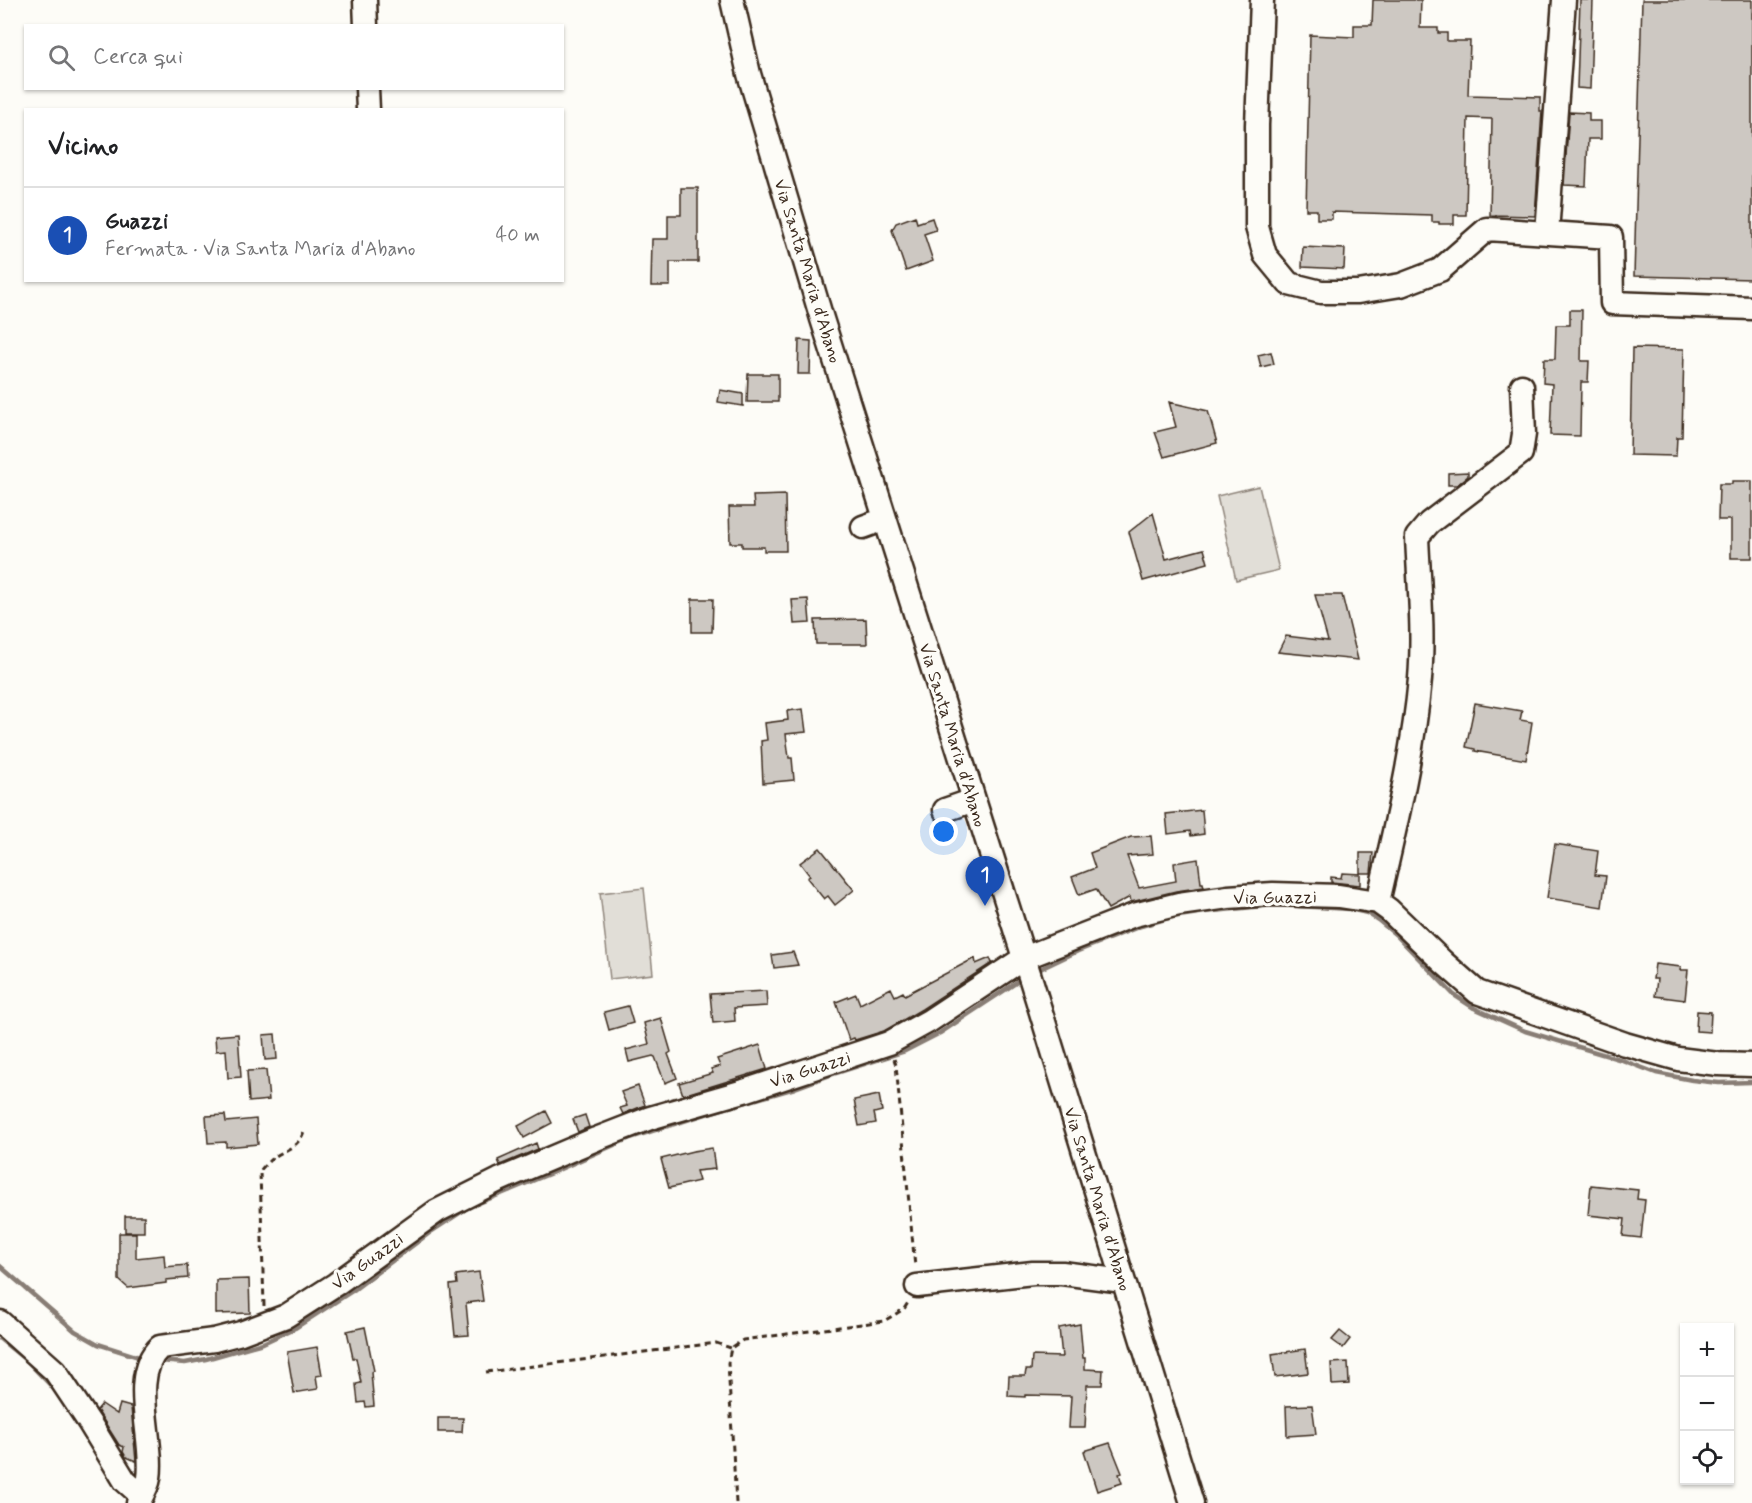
<!DOCTYPE html>
<html lang="it">
<meta charset="utf-8">
<style>
:root{--surface:#fff;--page:#f2f2f2;--text:#202124;--muted:#757577;--line:#e0e0e0;--accent:#7c3aed}
body{margin:0;font-family:Mynerve,sans-serif;background:var(--page);color:var(--text)}
.controls{position:absolute;right:18px;bottom:18px;display:grid;overflow:hidden;border-radius:0px;box-shadow:0 2px 4px #0004}
.controls button{width:54px;height:54px;display:grid;place-items:center;padding:0;border:0;border-bottom:2px solid var(--line);background:var(--surface);color:var(--text);font:30px sans-serif}
.you{position:absolute;left:944px;top:832px;width:21px;height:21px;margin:-15px;border:4px solid #fff;border-radius:50%;background:#1a73e8;box-shadow:0 0 0 9px #1a73e833}
.badge{display:grid;place-items:center;width:39px;height:39px;border-radius:50%;background:var(--accent);color:#fff;font-size:20px;font-weight:700}
.pin{position:absolute;translate:-50% -50px;filter:drop-shadow(0 2px 3px #0008)}
.pin::after{content:'';position:absolute;top:32px;width:21px;height:18px;background:inherit;clip-path:polygon(0 0,100% 0,50% 100%)}
.list{margin:0;padding:0;list-style:none}
h2{display:flex;justify-content:space-between;align-items:center;height:78px;margin:0;padding:0 24px;font-size:26px}
h2 small{font-size:20px;font-weight:400;color:var(--muted)}
.list li{display:grid;grid-template-columns:39px 1fr auto;gap:18px;align-items:center;box-sizing:border-box;height:96px;padding:0 24px;border-top:2px solid var(--line)}
.list b{display:block;font-size:22px;white-space:nowrap}
.list p{margin:0;font-size:20px;white-space:nowrap;color:var(--muted)}
.list em{font-size:20px;font-style:normal;color:var(--muted)}
.icon{flex:none;width:33px;height:33px;fill:none;stroke:currentColor;stroke-width:2;stroke-linecap:round;stroke-linejoin:round}
.map{position:relative;flex:none;width:1752px;height:1503px;overflow:hidden}
.search{position:absolute;background:var(--surface);box-shadow:0 2px 4px #0004;left:24px;top:24px;width:540px;height:66px;display:flex;align-items:center;gap:15px;box-sizing:border-box;padding:0 21px;border-radius:0px;color:var(--muted);font-size:22px}
.panel{position:absolute;background:var(--surface);box-shadow:0 2px 4px #0004;left:24px;top:108px;width:540px;height:174px;border-radius:0px}
.map>svg:first-child{display:block}
</style>
<div class="map">
<svg width="1752" height="1503" viewBox="0 0 1752 1503">
<rect width="100%" height="100%" fill="#fdfcf7"/>
<filter id="ink" filterUnits="userSpaceOnUse"><feTurbulence type="fractalNoise" baseFrequency=".0167" numOctaves="2"/><feDisplacementMap in="SourceGraphic" scale="12" xChannelSelector="R" yChannelSelector="G"/><feConvolveMatrix kernelMatrix="1 2 1 2 8 2 1 2 1" color-interpolation-filters="sRGB"/></filter>
<g filter="url(#ink)">
<path fill="#e1ded7" stroke="#8e847a" stroke-width="1.5" d="M1259,486l20,84 -43,10 -19,-84z
M644,888l9,86 -43,5 -10,-86z"/>
<g fill="none" stroke-linecap="round" stroke-linejoin="round">
<path stroke="#887d74" stroke-width="4.5" d="M1298,906l52,3 17,4 11,7 18,15 58,60 20,13 51,23 97,29 34,13 36,7 27,3 33,-1
M1036,971l42,-20 63,-25 31,-9 33,-5 57,-6
M474,1205l75,-31 81,-36 82,-26 83,-24 41,-15 69,-22 35,-18 83,-55
M0,1266l75,65 23,13 47,15
M0,1339l28,23 28,29
M159,1361l26,2 21,-4 57,-16 32,-15 60,-39 77,-58 32,-21"/>
</g>
<path fill="#cdc8c2" stroke="#3b2a1e" stroke-width="1.5" d="M1373,0h48l-1,28h18v5h9v8h23l-2,54 72,2v14h2l-7,105 -45,-1 2,-96 -24,-1 -2,97h-12v9h-15v-2h-7v-7l-100,-3v7h-15v-9h-11l4,-175 44,2v-12h18z
M1580,0h13l-3,89 -13,-1z
M1642,0h110v279l-118,-3z
M1569,112l20,1v8h12v18h-13l-2,47 -22,-1z
M681,188h17v74h-28v24h-19l1,-47h16v-24h13z
M915,216l2,7 15,-5 4,12 -12,4 9,27 -27,10 -14,-41 4,-7z
M1303,247l42,2 -1,20 -42,-2z
M1570,310h12l-1,51h8l-1,21h-7l-1,54 -30,-1 2,-51 -9,-1 1,-24h11l1,-34h14z
M799,340l12,1 -1,33h-12z
M1632,348l52,1 -2,88h-5l-1,19 -46,-1z
M1271,352l3,12 -13,3 -3,-12z
M748,374h30v28h-31z
M720,390l23,4v12l-25,-4z
M1169,402l39,9 9,32 -53,14 -9,-25 21,-5z
M1468,472v4l-11,9h-9v-12z
M1732,481h20v77h-21v-38h-13l1,-36h13z
M785,495l1,56h-22v-4h-22v-4h-12l-1,-36h25l-1,-11z
M1153,513l13,46 38,-10 4,14 -65,18 -14,-49z
M1315,595h27l16,65 -80,-8 8,-16 42,5z
M692,599h21l-1,33h-20z
M808,599l2,24 -16,1 -2,-24z
M866,619l1,25h-51l-1,-24z
M1475,703l47,8 -2,9 12,2 -6,38 -51,-9v-2l-9,-2z
M803,709l3,23 -20,2 3,24h3l2,22 -31,3 -2,-42 6,-1 -2,-17 23,-3 -1,-9z
M1202,810l2,24 -13,2 -1,-5 -22,3 -2,-20z
M1151,836l2,18 -26,2 12,32 37,-7 -2,-18 24,-4 3,24h2l1,4 -28,4 -45,11 -1,-5 -22,12 -12,-20 -17,6 -7,-18 23,-9 -5,-15 41,-16z
M1555,844l43,7 -3,24 11,1 -4,31 -55,-9z
M820,848l34,42 -19,15 -7,-9 -4,3 -17,-21 3,-2 -10,-13z
M1360,853h13l-2,20h-11z
M1342,873l18,1v11l-29,-3v-5l10,1z
M793,952l5,13 -24,3 -2,-13z
M975,958l1,6 14,-6 2,5 -70,46 -38,22 -29,9 -1,-2 -5,2 -13,-38 20,-8 4,10 31,-16 4,8 8,-4 2,3z
M1655,964l26,3 -1,3h8l-3,30 -30,-4 2,-17h-4z
M766,991l1,15 -33,2 1,13 -22,2 -3,-29z
M628,1006l5,17 -24,7 -5,-18z
M1697,1011l14,1 -1,20 -14,-1z
M661,1018l10,34 -3,2 9,24 -12,5 -10,-26 -2,-1 -24,6 -3,-12 23,-6 -5,-21z
M238,1034l3,43 -13,1 -2,-28 -10,1 -1,-15z
M275,1034l2,25 -12,1 -2,-25z
M760,1045l7,24 -84,26 -4,-12 34,-10 -2,-4 9,-3 -3,-7z
M266,1070l3,30 -20,2 -2,-31z
M638,1086l7,19 -22,9 -3,-6 7,-2 -6,-14z
M879,1095l3,16 -8,2 2,10 -17,3 -5,-26z
M546,1111l6,12 -28,15 -6,-12z
M225,1115l1,7 30,-3 2,25 -32,3v-5l-18,1 -2,-27z
M585,1115l4,12 -11,5 -5,-13z
M536,1143l2,6 -38,16 -2,-5z
M712,1148l3,21 -19,2 3,10 -30,7 -8,-29 32,-8z
M1591,1185l47,5 -1,9 8,1 -4,38 -18,-2 2,-17 -37,-4z
M125,1216h19v16h-19z
M119,1233h17v25l28,-3 1,12 22,-2 1,13 -22,2v3l-38,5 -9,-8z
M479,1272l4,29 -17,2 3,32 -14,1 -5,-51 7,-1 -1,-9z
M249,1279l1,34 -34,1v-34z
M1080,1324l3,34h2v11l18,1 -1,15h-15l-2,43h-16l2,-32 -46,-1v2l-17,-1 1,-20h16l1,-6h5l1,-14 30,1 -3,-29z
M365,1327l9,44 -3,1 3,34 -8,1 -1,-5 -7,1 -2,-19 5,-1 -5,-25h-3l-6,-27z
M1340,1331l10,8 -7,9 -11,-8z
M317,1347l5,28 -6,1 2,13 -24,4 -7,-41z
M1305,1349l3,24 -33,4 -3,-23z
M1348,1362l1,22 -17,1 -1,-22z
M102,1404l15,10 3,-10 11,3 5,54 -10,-4 -3,-5 1,-5 -5,-2 -22,-35z
M1312,1405l4,29 -29,2 -1,-30z
M438,1418h25l-1,14h-24z
M1110,1443l12,30 -3,1 3,9 -25,8 -13,-40z"/>
<g fill="none" stroke-linecap="round" stroke-linejoin="round">
<defs>
<path id="minor" d="M365,0l1,26
M732,0l17,74 73,245 210,664 160,520
M1262,0l-5,125v102l8,28 24,29 32,8h37l43,-7 39,-15 47,-41 124,8 1,66 140,5
M367,88l1,22
M1547,233l17,-233
M863,527l22,-8
M945,810l29,-10
M1378,902c17,-74 35,-147 42,-223 4,-48 -1,-95 -3,-142l12,-14 92,-70 3,-19 -2,-48
M917,1286l116,-13h29l61,8
M0,1322l55,49 34,51 36,59 17,15
M138,1503c4,-7 10,-17 11,-25 6,-38 -21,-102 11,-131l54,-7 27,-7 45,-17 50,-32 101,-73 62,-31 97,-41 54,-21 94,-27 145,-48 40,-22 95,-63 110,-43 45,-11 49,-7 45,-3 66,2 39,6 11,8 55,53 33,29 148,52 53,15 40,5 34,1"/>
</defs>
<use href="#minor" stroke="#3b2a1e" stroke-width="27"/>
<path stroke="#3b2a1e" stroke-width="3" stroke-dasharray="6 4.5" stroke-linecap="butt" d="M894,1059l2,6 19,202
M264,1306l-4,-135c3,-4 7,-8 10,-11 15,-12 29,-10 35,-32
M486,1372l230,-29 15,5
M736,1503l-8,-140 3,-15 12,-8 141,-19 20,-12 5,-8"/>
<use href="#minor" stroke="#fdfcf7" stroke-width="22"/>
</g>
</g>
<g text-anchor="middle" stroke-width="6" stroke-linejoin="round" paint-order="stroke">
<g font-size="18" fill="#3b2a1e" stroke="#fdfcf7">
<text transform="translate(808 271) rotate(73)" y="6">Via Santa Maria d'Abano</text>
<text transform="translate(953 735) rotate(73)" y="6">Via Santa Maria d'Abano</text>
<text transform="translate(1275 897) rotate(-1)" y="6">Via Guazzi</text>
<text transform="translate(810 1069) rotate(-18)" y="6">Via Guazzi</text>
<text transform="translate(1098 1199) rotate(73)" y="6">Via Santa Maria d'Abano</text>
<text transform="translate(367 1261) rotate(-36)" y="6">Via Guazzi</text>
</g>
</g>
</svg>
<div class="controls">
<button>+</button>
<button>−</button>
<button><svg class="icon" aria-label="locate" viewBox="0 0 24 24"><circle cx="12" cy="12" r="6"/><path d="M12 2v4M12 18v4M2 12h4M18 12h4"/></svg></button>
</div>
<div class="you"></div>
<div class="pin badge" style="left:985px;top:906px;background:#1a4fb4">1</div>
<div class="search"><svg class="icon" aria-label="search" viewBox="0 0 24 24"><circle cx="10" cy="10" r="6"/><path d="M15 15l6 6"/></svg>Cerca qui</div>
<section class="panel">
<h2>Vicino<small></small></h2>
<ul class="list">
<li><span class="badge" style="background:#1a4fb4">1</span><div><b>Guazzi</b><p>Fermata · Via Santa Maria d'Abano</p></div><em>40 m</em></li>
</ul>
</section>
</div>
